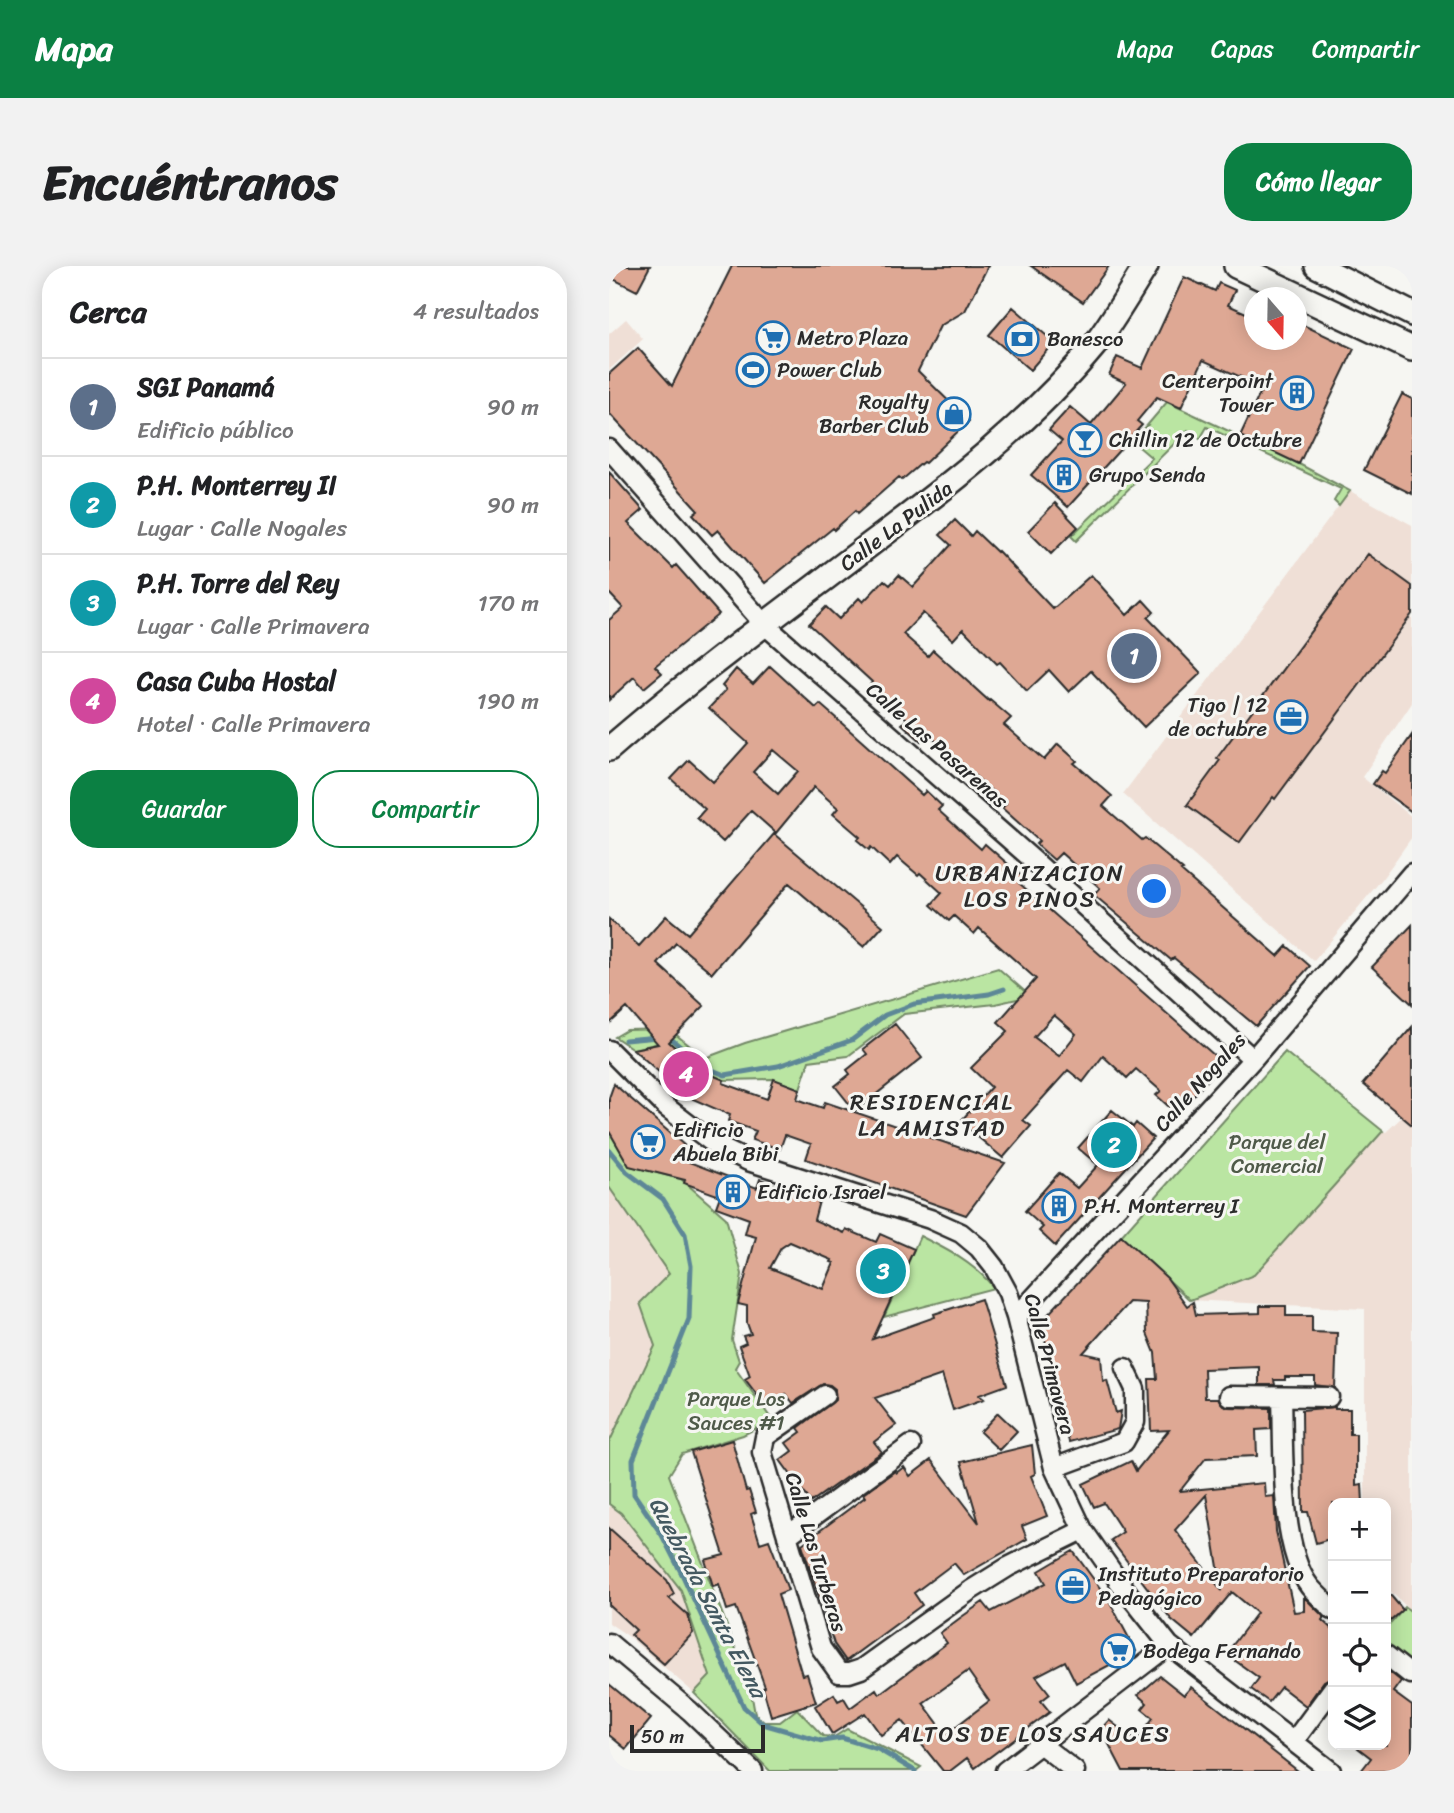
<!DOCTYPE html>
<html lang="es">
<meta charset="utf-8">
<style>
:root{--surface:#fff;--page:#f2f2f2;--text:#202124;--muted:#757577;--line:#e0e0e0;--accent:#0b8043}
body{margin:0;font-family:Sriracha,sans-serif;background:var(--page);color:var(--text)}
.controls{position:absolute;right:21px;bottom:21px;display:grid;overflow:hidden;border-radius:14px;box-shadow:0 4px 18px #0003}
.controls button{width:63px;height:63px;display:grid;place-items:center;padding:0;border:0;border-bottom:2px solid var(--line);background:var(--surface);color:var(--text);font:35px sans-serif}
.compass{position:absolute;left:635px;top:21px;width:63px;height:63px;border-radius:50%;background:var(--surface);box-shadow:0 4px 18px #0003;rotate:160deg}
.scale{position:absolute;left:21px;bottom:18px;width:135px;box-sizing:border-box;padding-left:7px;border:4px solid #2b2b2b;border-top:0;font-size:19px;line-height:24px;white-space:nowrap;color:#2b2b2b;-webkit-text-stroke:5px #f6f6f2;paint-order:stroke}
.you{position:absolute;left:546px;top:626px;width:24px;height:24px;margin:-18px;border:5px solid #fff;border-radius:50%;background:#1a73e8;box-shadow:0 0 0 10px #1a73e833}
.badge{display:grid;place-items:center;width:46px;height:46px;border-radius:50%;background:var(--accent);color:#fff;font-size:23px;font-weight:700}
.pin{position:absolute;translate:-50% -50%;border:4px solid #fff;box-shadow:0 2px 7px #0006}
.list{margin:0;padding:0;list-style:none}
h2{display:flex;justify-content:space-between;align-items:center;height:91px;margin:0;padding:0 28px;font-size:30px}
h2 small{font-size:23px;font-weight:400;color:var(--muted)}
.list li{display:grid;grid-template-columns:46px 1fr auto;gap:21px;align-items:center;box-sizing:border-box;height:98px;padding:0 28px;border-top:2px solid var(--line)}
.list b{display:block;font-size:26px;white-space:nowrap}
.list p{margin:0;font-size:23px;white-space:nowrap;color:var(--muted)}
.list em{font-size:23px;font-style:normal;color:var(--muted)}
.actions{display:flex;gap:14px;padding:21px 28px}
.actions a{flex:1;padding:16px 0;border:2px solid var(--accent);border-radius:28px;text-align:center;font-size:24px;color:var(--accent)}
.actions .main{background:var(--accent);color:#fff}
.icon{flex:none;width:38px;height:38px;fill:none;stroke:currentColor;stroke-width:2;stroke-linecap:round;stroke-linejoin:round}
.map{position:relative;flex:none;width:803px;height:1505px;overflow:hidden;border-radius:28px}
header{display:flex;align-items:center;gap:42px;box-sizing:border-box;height:98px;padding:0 35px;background:var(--accent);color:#fff}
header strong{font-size:33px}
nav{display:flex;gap:38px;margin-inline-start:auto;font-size:24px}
.intro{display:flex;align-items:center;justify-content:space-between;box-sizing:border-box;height:168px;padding:0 42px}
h1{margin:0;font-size:49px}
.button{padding:18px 32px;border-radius:28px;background:var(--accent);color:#fff;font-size:24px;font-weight:700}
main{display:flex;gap:42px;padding:0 42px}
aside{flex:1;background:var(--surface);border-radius:28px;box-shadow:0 4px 18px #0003}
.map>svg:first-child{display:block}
</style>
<header>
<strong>Mapa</strong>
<nav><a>Mapa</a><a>Capas</a><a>Compartir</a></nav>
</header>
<div class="intro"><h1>Encuéntranos</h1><a class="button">Cómo llegar</a></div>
<main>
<aside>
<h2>Cerca<small>4 resultados</small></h2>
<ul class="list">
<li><span class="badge" style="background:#5c6f8a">1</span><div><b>SGI Panamá</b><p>Edificio público</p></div><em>90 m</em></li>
<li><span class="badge" style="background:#0f9aa8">2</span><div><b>P.H. Monterrey II</b><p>Lugar · Calle Nogales</p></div><em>90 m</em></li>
<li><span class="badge" style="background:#0f9aa8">3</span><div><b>P.H. Torre del Rey</b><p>Lugar · Calle Primavera</p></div><em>170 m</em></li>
<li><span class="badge" style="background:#d1479c">4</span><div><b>Casa Cuba Hostal</b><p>Hotel · Calle Primavera</p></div><em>190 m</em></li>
</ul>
<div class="actions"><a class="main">Guardar</a><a>Compartir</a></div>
</aside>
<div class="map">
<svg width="803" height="1505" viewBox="0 0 803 1505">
<rect width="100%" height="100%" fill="#f6f6f2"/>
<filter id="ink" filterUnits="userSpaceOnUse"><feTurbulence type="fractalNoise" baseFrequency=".0143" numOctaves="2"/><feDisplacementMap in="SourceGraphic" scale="14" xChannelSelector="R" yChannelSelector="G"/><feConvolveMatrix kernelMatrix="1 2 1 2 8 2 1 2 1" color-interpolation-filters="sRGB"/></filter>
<g filter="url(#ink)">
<path fill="#efdfd6" d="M17,53l17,20 -34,31v-36z
M741,225l62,34v178l-50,74 50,40v20l-30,42 -68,82 -191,-167z
M793,851l10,8v487l-26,-25v-84h-21v-194l-175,-9 64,-25 129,-144 3,1z
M0,921l60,87 -28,29 14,43 -46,97z
M0,1238l12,9 60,77 29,86 -16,17 -66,-57 -19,-13z"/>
<path fill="#bae5a2" stroke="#728866" stroke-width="2" d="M558,136l132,62 51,27 -11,15 -5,-5 7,-12 -134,-62 -7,12 -12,-9 -112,111 -5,-5 81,-78 -19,-16z
M389,702l32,28 -35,8 -91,10 -56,42 -39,5 -9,28 -27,-10 -49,1 -26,-11 -30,-28 -35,8 -18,-12 12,-7 42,-1 36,29 40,-15z
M676,786l98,79 -129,144 -64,25 -69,-64z
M0,865l20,35 52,13 45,39 16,56 -10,66 7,21 -4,7 37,52 -29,15 -61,19 -13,21 81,211 5,28 9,8h16l17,-13 26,27 11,1 13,-8 74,38 -5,4h-146l-76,-78 16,-17 -29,-86 -60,-77 -12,-9v-61l46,-97 -15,-43 29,-29 -60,-87z
M311,970c28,14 54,27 74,52l-110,29z
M796,1341l7,5v55l-26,-20v-18z"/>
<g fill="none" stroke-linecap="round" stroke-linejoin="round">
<path stroke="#5d8797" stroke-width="5" d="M59,770l34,30 23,9 53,-9 74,-26 33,-25 29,-11 75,-10 15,-5
M16,774l33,-3
M0,884l18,22 36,27 22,35 6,32 -2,53 -56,141 1,34 28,41 20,39 62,133 19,17 59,17 20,-3 36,11 37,22"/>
</g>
<path fill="#dea894" stroke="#2b2b2b" stroke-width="2" fill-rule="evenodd" d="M0,0h41l-13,25 -28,-14z
M123,0h256l-23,45 -25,15 -22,45 51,50 -44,42 -2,-1 -21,18 -3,-3 -42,37 -2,-3 -21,19 -1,-2 -68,55 -47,-53 -6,5 -19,-21 5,-4 -89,-97v-39l29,-26 34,38z
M422,0h78l-26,36z
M575,11l31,14 4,-8 16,7 -7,15 27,12v23h42v-18l57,27 -55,115 -59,-28 23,-49 -60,-27 -22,48 -24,-11 -20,24 5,4 -74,82 -37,-32 31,-34 -13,-11 21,-23 21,18 35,-42 -17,-8 8,-18 25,11z
M404,41l41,35 -24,28 -41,-35z
M793,128l10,5v95l-48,-24z
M0,206l34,38 -15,13 45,45 3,-3 43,49 -64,52 7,7 -18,15 -10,-11 -25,23v-80l14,-12 -14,-15z
M446,237l23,24 -27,27 -23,-23z
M346,254l16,16 4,-5 22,21 1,-1 55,58 38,-34 36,40 16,-15 11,12 -6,6 53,55 -57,54 -53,-56 -22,21 -20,-22 -22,21 -27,-29 -3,2 -34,-35 -10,11 -30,-27 -20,21 25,22 5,-6 56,51 1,-1 21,18 -7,7 40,35 14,-16 19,17 -3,2 38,33 -9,10 39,34 3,-2 38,32 -2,1 97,85 9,-10 23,20 -54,60 -82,-68 -3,2 -77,-65 6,-7 -39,-35 -7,7 -18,-16 3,-3 -37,-33 4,-4 -78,-70 -7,7 -19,-17 5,-5 -37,-34 2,-3 -63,-58 17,-17 13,12 20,-21 4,4 21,-22 6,5 9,-10 14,12 38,-42 -11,-10z
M759,288l44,32v28l-137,185 -2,-2 -34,46 -52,-38 33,-45 -3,-2z
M161,400l46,42 4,-4 17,15 85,76 4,-4 16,15 -4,4 43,39 4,-5 39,34 -5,5 204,180 -46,51 -21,-19 5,-4 -25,-22 -9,9 -24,-22 -20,26 -15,-12 -45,50 8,6 -28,32 -43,-36 31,-35 -20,-19 37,-37 -10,-9 38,-43 -57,-51 -5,6 -20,-18 -5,5 -18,-16 11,-12 -22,-20 -2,2 -21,-18 -7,8 -19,-18 -2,3 -12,-10 3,-3 -27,-23 5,-6 -24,-21 -38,46 -25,-22 -28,31 -26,-24 8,-9 -34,-30 18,-19 24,22 35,-39 -39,-35 17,-18 -4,-4 14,-17 17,15zM164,484l25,21 -20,23 -25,-22zM445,749l22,19 -17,22 -25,-19z
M803,469v77l-39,-28 9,-13 3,2z
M165,568l109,92 -19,21 -75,-64 -77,90 -36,-30 -18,21 46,42 -35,36 29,27 26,11 -1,3 44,16 7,-20 26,10 -3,10 26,9 2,-6 180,61 -39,52 -160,-56 5,-15 -26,-9 -5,14 -28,-9 4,-9 -28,-10 2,-6 -44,-19 -53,-47 25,-5 -31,-36 -18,16v-105l30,27 27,-30 22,18z
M803,659v79l-40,-37z
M286,758l27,34 -67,53 -20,-25 15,-12 -3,-4 20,-16 -4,-5z
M803,761v98l-49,-41z
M5,818l79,69 -4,9 68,26 3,-9 59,22 -5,19 30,13 2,-4 30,13 4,-8 34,15 -41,90 62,-22 -1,-3 47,-15 26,86 -28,10 5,4 -31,11 -11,-35 -67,23 21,27 -22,17 8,10 -71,50 -31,-42 12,-9 -6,-8 15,-11 -3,-4 37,-28v-11l-5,-4 -7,-1 -30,19 -7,-9 -19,14 -22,-29 5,-3 -11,-30 7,-3 -3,-7 8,-2 -4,-11v-17l-9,-2 18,-67 -11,-3 4,-15 -33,-12 4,-11 -36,-13 1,-3 -56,-14 -20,-35v-33zM181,976l42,18 -1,2 3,1 -11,26 -53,-21 11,-20z
M503,844l21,17 3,-4 17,15 -98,108 -16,-15 4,-4 -18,-16 34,-38 18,15 21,-23 -20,-17z
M512,970l46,42 20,28 6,-4 3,13 64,-2v-7h26v10h26v16l25,1 -2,55 -20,-3v-8h-30v3h-11l1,5h-16v-18l-55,2 1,29h13l5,7 5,2 43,1v21l-15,1 1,26 -51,2 -26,33 84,-8 1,14 9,-1 2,35 18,81 10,-1v-14l20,20 -2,3 11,10v47l-9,4 -18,25 -25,-19 -12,15 -18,-13 8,-11 -33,-24 31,-41 -25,-21 -38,46 -23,-19 -60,-79 12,-8 -19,-29 -10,4 -11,-23 48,-23 5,10 33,-41 -18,1 -2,-52h8l-2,-26 -8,-20 -1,-30 -17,-1 -46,51 18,4 2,24 4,-1 9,33 5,-2 -3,18 -49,13 -13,-53 -15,-67zM597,1229l16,96 -47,-61z
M726,1141v2h15v25h6v51l6,-1 1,19h-30v35l-17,5 -8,-31h-5l-1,-102z
M389,1147l19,18 -18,19 -19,-18z
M123,1174l14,51 3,-1 7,22 -5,2 9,29 9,-3 19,50 -10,4 24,81 5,-1 9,28 -45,14 -8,-28 2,-1 -29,-80 -9,3 -8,-26 -6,2 -8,-26 19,-5 -33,-103z
M423,1179l3,29 -4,2 16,40 -25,10 5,13 -63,36 -10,-12 -40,30 8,12 -76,56 -12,-17 -32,-100 63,-47 -2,-3 32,-23 1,2 8,-6 6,9 21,-16 48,63 -18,-61z
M0,1262l58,52 7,14 -5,4 19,17 5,18 -29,31 -33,-29 5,-5 -27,-25z
M464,1285l35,48 28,52 -60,32 -11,-22 -29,15 14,18 -9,7 9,11 -75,56 -8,-10 -17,13h-7l-41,-51 -21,15 -16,-22 -33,21 -17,-28 19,-12 4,7 6,-3 6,10 26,-19 3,5 68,-51 -7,-10 20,-15 23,-16 8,10 55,-29 -7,-12zM359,1405l21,30 -43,33 -23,-31z
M777,1324l17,20 -17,15z
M777,1403l15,12 -8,11 19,14v65h-51l10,-13 -17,-13h32z
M551,1410l24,19 7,-8 107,84h-175l-22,-42 8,-9 27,21 17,-23 -11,-9 5,-6 -9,-8z
M0,1418l42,35 -25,30 -17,-14z"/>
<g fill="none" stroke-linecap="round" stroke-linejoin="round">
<defs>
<path id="minor" d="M0,183l156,176 276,242 212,192
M0,784l57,57 51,39 31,15 182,58 31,14 18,15 15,19 14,26 8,24 38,151 29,62 37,53 49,62 162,126
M407,1051l237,-258 159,-186
M216,1129l-60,42 -3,15 59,196 18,25h10l12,-4 110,-79 37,-23 75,-37
M620,1130l100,1
M673,1131c2,50 -3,151 28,190 7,8 16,16 23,23
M445,1202l70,-26 11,-20v-33l-10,-21
M178,1270l124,-91
M0,1377l81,68 63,60
M777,1389l24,19
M685,1475l39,-53
M431,1478l35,27
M396,1505l164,-126"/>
<path id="major" d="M627,0l176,83
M708,0l95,48
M0,483c84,-73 175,-139 263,-206 80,-60 158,-120 222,-197 19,-25 35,-53 52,-80"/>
</defs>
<use href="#minor" stroke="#2b2b2b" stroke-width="23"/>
<use href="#major" stroke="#2b2b2b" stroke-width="28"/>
<use href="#minor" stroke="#f6f6f2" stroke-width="18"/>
<use href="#major" stroke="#f6f6f2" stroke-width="23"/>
</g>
</g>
<defs>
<symbol id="supermarket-ring" viewBox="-11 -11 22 22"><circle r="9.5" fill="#f6f6f2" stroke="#1f6fb2" stroke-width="1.5"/><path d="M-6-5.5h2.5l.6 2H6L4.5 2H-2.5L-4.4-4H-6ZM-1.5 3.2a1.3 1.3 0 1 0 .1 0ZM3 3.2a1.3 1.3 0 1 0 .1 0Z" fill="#1f6fb2"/></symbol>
<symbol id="bank-ring" viewBox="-11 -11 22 22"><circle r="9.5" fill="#f6f6f2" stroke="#1f6fb2" stroke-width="1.5"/><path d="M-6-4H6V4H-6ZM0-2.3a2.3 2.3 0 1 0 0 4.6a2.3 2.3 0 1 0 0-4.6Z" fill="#1f6fb2"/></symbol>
<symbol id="stadium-ring" viewBox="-11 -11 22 22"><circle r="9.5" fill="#f6f6f2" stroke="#1f6fb2" stroke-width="1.5"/><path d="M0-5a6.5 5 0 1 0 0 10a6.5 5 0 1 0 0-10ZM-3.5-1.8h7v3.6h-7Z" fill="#1f6fb2"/></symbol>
<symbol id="building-ring" viewBox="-11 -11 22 22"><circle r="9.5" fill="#f6f6f2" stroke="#1f6fb2" stroke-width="1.5"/><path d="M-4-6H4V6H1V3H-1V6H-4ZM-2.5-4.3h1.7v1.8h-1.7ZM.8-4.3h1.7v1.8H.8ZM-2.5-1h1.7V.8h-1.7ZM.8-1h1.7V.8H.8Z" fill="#1f6fb2"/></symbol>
<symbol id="shop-ring" viewBox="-11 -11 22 22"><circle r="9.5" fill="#f6f6f2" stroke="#1f6fb2" stroke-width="1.5"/><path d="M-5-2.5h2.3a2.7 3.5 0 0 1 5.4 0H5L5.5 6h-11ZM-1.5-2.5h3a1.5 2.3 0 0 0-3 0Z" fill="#1f6fb2"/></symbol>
<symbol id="bar-ring" viewBox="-11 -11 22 22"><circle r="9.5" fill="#f6f6f2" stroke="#1f6fb2" stroke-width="1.5"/><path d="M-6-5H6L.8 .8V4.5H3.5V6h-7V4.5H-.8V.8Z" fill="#1f6fb2"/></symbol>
<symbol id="office-ring" viewBox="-11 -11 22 22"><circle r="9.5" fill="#f6f6f2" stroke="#1f6fb2" stroke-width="1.5"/><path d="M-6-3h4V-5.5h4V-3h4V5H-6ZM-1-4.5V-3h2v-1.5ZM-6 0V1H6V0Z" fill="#1f6fb2"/></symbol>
</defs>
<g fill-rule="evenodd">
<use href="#supermarket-ring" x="145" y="53" width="38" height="38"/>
<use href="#bank-ring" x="394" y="54" width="38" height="38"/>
<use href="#stadium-ring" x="125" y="85" width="38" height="38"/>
<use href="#building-ring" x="669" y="108" width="38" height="38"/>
<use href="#shop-ring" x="326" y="129" width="38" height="38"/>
<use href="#bar-ring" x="457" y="155" width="38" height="38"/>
<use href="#building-ring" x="436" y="190" width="38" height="38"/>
<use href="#office-ring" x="663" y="432" width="38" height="38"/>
<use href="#supermarket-ring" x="20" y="857" width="38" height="38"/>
<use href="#building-ring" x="105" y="907" width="38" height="38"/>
<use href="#building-ring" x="431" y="921" width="38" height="38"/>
<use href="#office-ring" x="445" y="1301" width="38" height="38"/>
<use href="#supermarket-ring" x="490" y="1366" width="38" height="38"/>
</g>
<g text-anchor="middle" stroke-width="6" stroke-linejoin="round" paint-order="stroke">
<g font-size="21" fill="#2b2b2b" stroke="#f6f6f2" text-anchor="start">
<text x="188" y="79">Metro Plaza</text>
<text x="438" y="80">Banesco</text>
<text x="168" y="111">Power Club</text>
<text x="664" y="122" text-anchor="end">Centerpoint<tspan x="664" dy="24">Tower</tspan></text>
<text x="320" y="143" text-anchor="end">Royalty<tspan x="320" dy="24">Barber Club</tspan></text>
<text x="500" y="181">Chillin 12 de Octubre</text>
<text x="480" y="216">Grupo Senda</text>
<text x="658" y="446" text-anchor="end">Tigo | 12<tspan x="658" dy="24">de octubre</tspan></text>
<text x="64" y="871">Edificio<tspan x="64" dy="24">Abuela Bibi</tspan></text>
<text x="148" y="933">Edificio Israel</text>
<text x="475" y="947">P.H. Monterrey I</text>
<text x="489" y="1315">Instituto Preparatorio<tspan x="489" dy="24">Pedagógico</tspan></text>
<text x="534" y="1392">Bodega Fernando</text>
</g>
<g font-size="21" fill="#2b2b2b" stroke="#f6f6f2">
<text transform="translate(287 260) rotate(-37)" y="7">Calle La Pulida</text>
<text transform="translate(328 479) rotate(41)" y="7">Calle Las Pasarenas</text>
<text transform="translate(591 816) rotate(-48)" y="7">Calle Nogales</text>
<text transform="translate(441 1098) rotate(75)" y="7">Calle Primavera</text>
<text transform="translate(207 1286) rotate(73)" y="7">Calle Las Turberas</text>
</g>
<g font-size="21" fill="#4f5a49" stroke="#f6f6f2">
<text x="668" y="883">Parque del<tspan x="668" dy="24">Comercial</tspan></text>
<text x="127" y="1140">Parque Los<tspan x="127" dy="24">Sauces #1</tspan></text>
</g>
<g font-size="23" letter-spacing="2" fill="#2b2b2b" stroke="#f6f6f2">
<text x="421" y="615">URBANIZACION<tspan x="421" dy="26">LOS PINOS</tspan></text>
<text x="323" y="844">RESIDENCIAL<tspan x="323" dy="26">LA AMISTAD</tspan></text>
<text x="424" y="1476">ALTOS DE LOS SAUCES</text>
</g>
<g font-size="23" font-style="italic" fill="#445961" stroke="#f6f6f2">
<text transform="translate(99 1331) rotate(62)" y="8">Quebrada Santa Elena</text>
</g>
</g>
</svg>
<div class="controls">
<button>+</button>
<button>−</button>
<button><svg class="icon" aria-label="locate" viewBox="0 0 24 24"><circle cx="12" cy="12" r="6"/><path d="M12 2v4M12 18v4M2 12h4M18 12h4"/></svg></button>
<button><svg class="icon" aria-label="layers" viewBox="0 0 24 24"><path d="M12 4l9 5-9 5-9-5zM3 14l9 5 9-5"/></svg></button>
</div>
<svg class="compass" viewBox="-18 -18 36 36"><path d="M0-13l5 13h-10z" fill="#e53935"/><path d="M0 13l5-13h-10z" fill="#757577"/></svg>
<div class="scale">50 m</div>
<div class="you"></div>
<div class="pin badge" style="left:525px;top:390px;background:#5c6f8a">1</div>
<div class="pin badge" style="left:505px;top:879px;background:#0f9aa8">2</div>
<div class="pin badge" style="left:274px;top:1005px;background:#0f9aa8">3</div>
<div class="pin badge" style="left:77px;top:808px;background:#d1479c">4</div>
</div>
</main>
